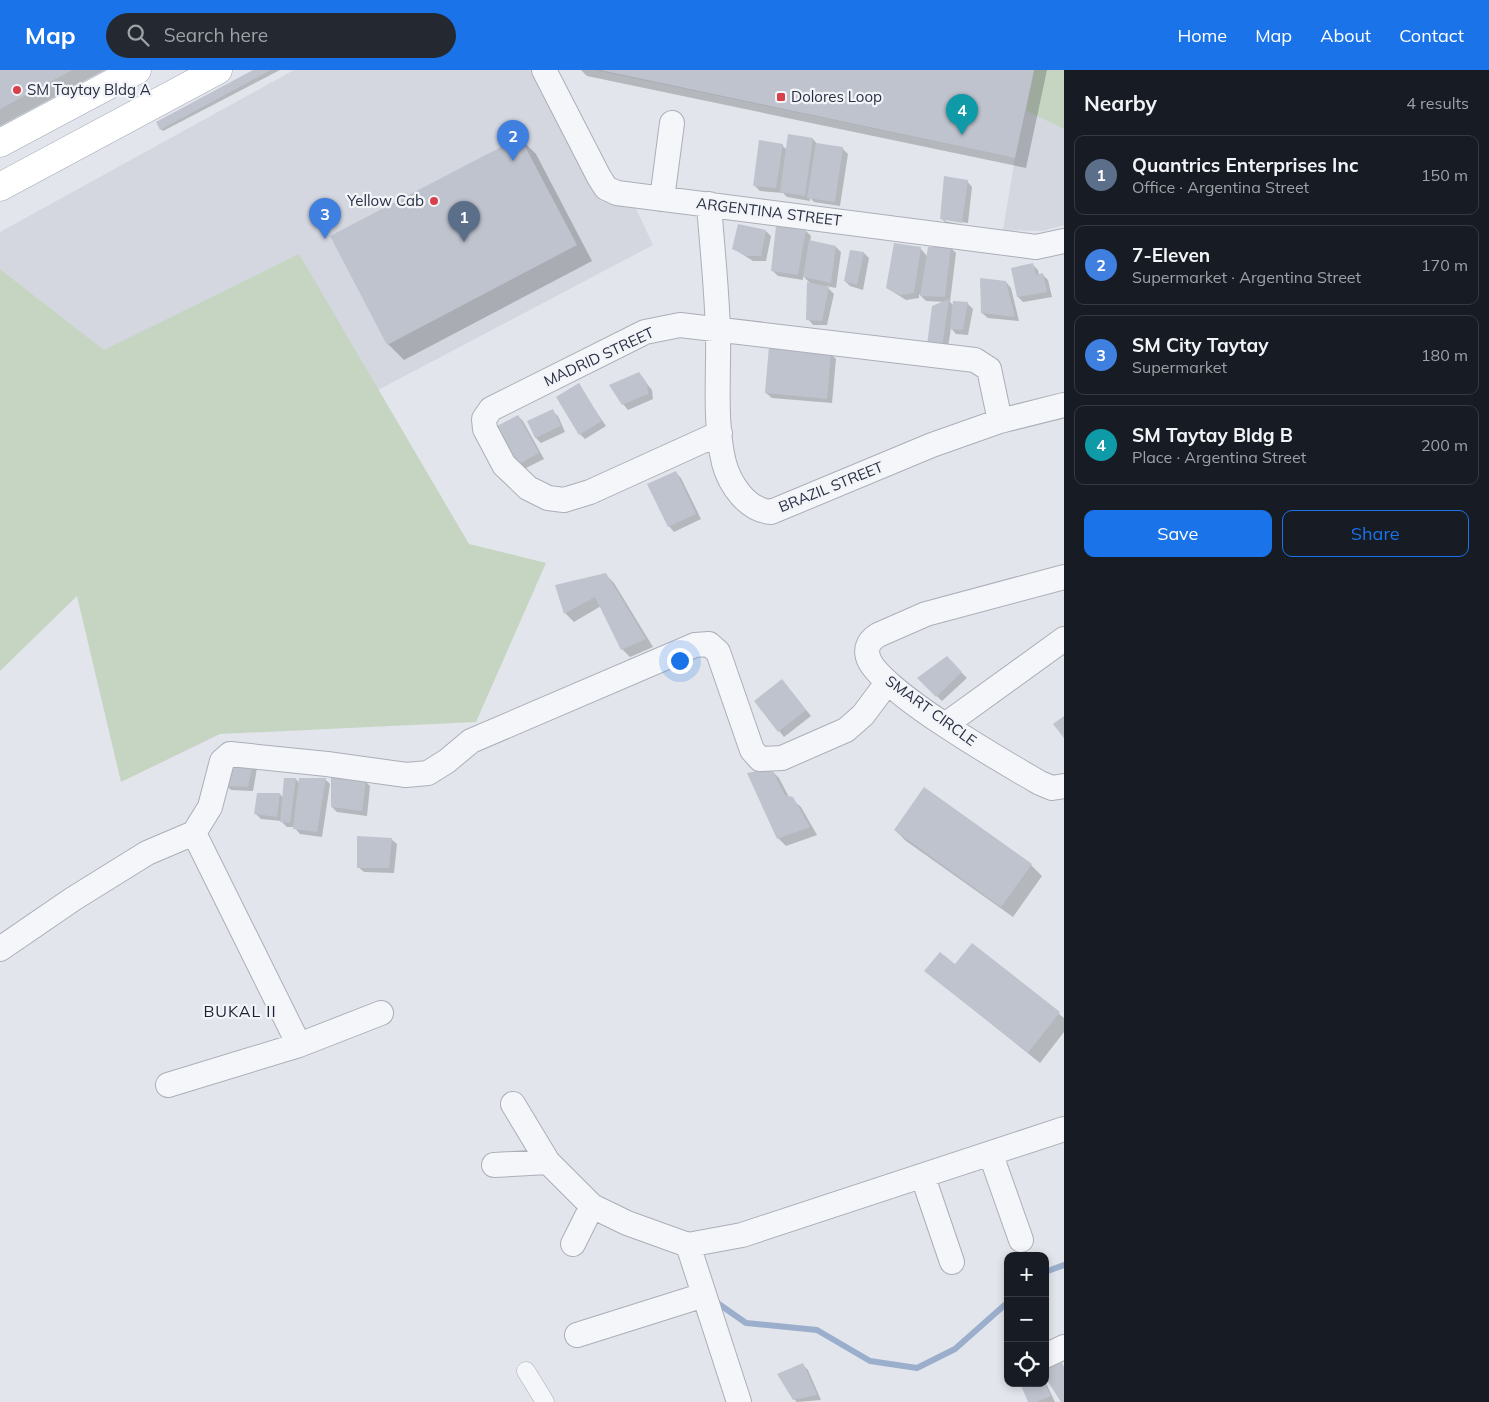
<!DOCTYPE html>
<meta charset="utf-8">
<style>
:root{--surface:#171b24;--page:#242831;--text:#f1f3f6;--muted:#9ea1a6;--line:#363941;--accent:#1a73e8}
body{margin:0;font-family:Mulish,sans-serif;background:var(--page);color:var(--text)}
.controls{position:absolute;right:15px;bottom:15px;display:grid;overflow:hidden;border-radius:10px;box-shadow:0 2px 8px #0003}
.controls button{width:45px;height:45px;display:grid;place-items:center;padding:0;border:0;border-bottom:1px solid var(--line);background:var(--surface);color:var(--text);font:25px sans-serif}
.you{position:absolute;left:679px;top:590px;width:18px;height:18px;margin:-12px;border:4px solid #fff;border-radius:50%;background:#1a73e8;box-shadow:0 0 0 8px #1a73e833}
.badge{display:grid;place-items:center;width:32px;height:32px;border-radius:50%;background:var(--accent);color:#fff;font-size:16px;font-weight:700}
.pin{position:absolute;translate:-50% -41px;filter:drop-shadow(0 1px 2px #0008)}
.pin::after{content:'';position:absolute;top:26px;width:18px;height:15px;background:inherit;clip-path:polygon(0 0,100% 0,50% 100%)}
.list{margin:0;padding:0;list-style:none}
h2{display:flex;justify-content:space-between;align-items:center;height:65px;margin:0;padding:0 20px;font-size:21px}
h2 small{font-size:16px;font-weight:400;color:var(--muted)}
.list li{display:grid;grid-template-columns:32px 1fr auto;gap:15px;align-items:center;box-sizing:border-box;height:80px;margin:0 10px 10px;padding:0 10px;border:1px solid var(--line);border-radius:10px}
.list b{display:block;font-size:19px;white-space:nowrap}
.list p{margin:0;font-size:16px;white-space:nowrap;color:var(--muted)}
.list em{font-size:16px;font-style:normal;color:var(--muted)}
.actions{display:flex;gap:10px;padding:15px 20px}
.actions a{flex:1;padding:11px 0;border:1px solid var(--accent);border-radius:10px;text-align:center;font-size:18px;color:var(--accent)}
.actions .main{background:var(--accent);color:#fff}
.icon{flex:none;width:28px;height:28px;fill:none;stroke:currentColor;stroke-width:2;stroke-linecap:round;stroke-linejoin:round}
.map{position:relative;flex:none;width:1064px;height:1332px;overflow:hidden}
header{display:flex;align-items:center;gap:30px;box-sizing:border-box;height:70px;padding:0 25px;background:var(--accent);color:#fff}
header strong{font-size:24px}
nav{display:flex;gap:28px;margin-inline-start:auto;font-size:18px}
.search{width:350px;height:45px;background:var(--page);display:flex;align-items:center;gap:12px;box-sizing:border-box;padding:0 18px;border-radius:28px;color:var(--muted);font-size:19px}
main{display:flex}
aside{flex:1;background:var(--surface)}
.map>svg:first-child{display:block}
</style>
<header>
<strong>Map</strong>
<div class="search"><svg class="icon" aria-label="search" viewBox="0 0 24 24"><circle cx="10" cy="10" r="6"/><path d="M15 15l6 6"/></svg>Search here</div>
<nav><a>Home</a><a>Map</a><a>About</a><a>Contact</a></nav>
</header>
<main>
<div class="map">
<svg width="1064" height="1332" viewBox="0 0 1064 1332">
<rect width="100%" height="100%" fill="#e2e5eb"/>
<path fill="#d4d7e0" d="M294,0h238l69,131 33,3 19,41 -275,145 -39,-66 -161,84 -178,-139v-37z
M595,0h439l-8,41 38,18v96l-21,6 -40,-1 12,-72z"/>
<path fill="#c6d5c2" d="M1034,0h30v59l-38,-18z
M299,184l170,290 77,19 -70,159 -256,12 -99,48 -44,-186 -77,75v-402l104,81z"/>
<path fill="#0003" d="M0,0h105l-105,56z
M258,0h22l-117,61 -2,-2z
M581,0h466l-21,98 -439,-92z
M520,68l16,16 56,107 -188,99 -16,-16z
M813,69l5,6 24,3 6,6 -8,52 -26,-4 -4,-4v3l-23,-4 -4,-4 -23,-2 -6,-6 28,-40 5,5z
M967,111l5,6 -4,36 -23,-4v2l22,5v2l-20,-4 -6,-6z
M766,161l5,5 -5,25h-13l-19,-12z
M806,161l5,5 -1,6 26,5 5,5 -5,36 -10,-2 8,8 -7,31h-14l-5,-6 4,-34 -9,-9v4l-25,-4 -5,-5z
M920,178l7,8 24,-8 5,5 -6,49 4,4 13,-3 6,6 -5,26 -12,-1 -5,-6 -4,25 -13,-3 12,-48 -20,-1 -7,-7v4l-13,2 -19,-12z
M851,181l13,2 5,5 -6,32 -13,-4 -5,-5z
M1033,195l5,5 1,5h4l5,5 4,17 -29,5 -5,-5z
M1006,212l5,6 8,33 -31,-3 -6,-5z
M830,283l6,6 -4,44 -60,-5 -6,-5z
M639,304l13,16 1,9 -25,11 -5,-6z
M578,315l28,41 -21,13 -5,-5z
M552,341l6,5 7,16 -24,11 -5,-5 -7,-16z
M518,346l5,5 21,38 -22,11 -5,-5z
M675,402l6,6 20,41 -27,13 -5,-6z
M606,505l8,8 39,64 -23,10 -8,-8 -21,-43 -27,16 -8,-8 -10,-28z
M952,593l15,15 -25,23 -23,-22z
M787,616l24,30 -27,21 -29,-36z
M228,692l29,6 -4,23 -22,-1 -5,-5z
M770,699l9,9 10,19 12,10 16,28 -31,11 -8,-8z
M296,709l3,4 26,-4 5,5 -8,53 -22,-3 -6,-7h-7l-6,-6 -20,-2 -5,-5 24,-20 3,4z
M365,711l5,5 -3,30 -30,-4 -5,-5z
M895,760l136,35 11,11 -29,41 -107,-76z
M391,769l6,5 -3,29 -30,-1 -6,-5z
M972,874l92,74v14l-24,31 -114,-92 29,-5z
M803,1295l5,5 13,30 -24,2 -3,-3z
M1045,1311l10,21h-25l-9,-19h24z"/>
<g fill="none" stroke-linecap="round" stroke-linejoin="round">
<path stroke="#9bafcd" stroke-width="6" d="M1045,1202l19,-7
M716,1232l30,21 71,7 53,31 47,7 38,-19 53,-47"/>
</g>
<path fill="#bfc3ce" d="M0,0h72l-72,39z
M253,0h18l-111,60 -4,-8z
M600,0h434l-19,88z
M788,64l25,4 -8,58 -25,-4z
M520,67l57,108 -190,100 -57,-109z
M759,70l24,4 -7,44 -23,-2z
M816,73l27,4 -8,55 -28,-4z
M944,106l24,4 -6,43 -22,-4z
M738,154l28,6 -5,26h-14l-15,-7z
M776,156l30,4 -8,45 -27,-4z
M809,170l27,6 -5,37 -28,-6z
M894,173l27,4 -7,46 -14,2 -14,-7z
M951,176l-6,51 -25,-1 8,-49z
M850,180l14,2 -7,33 -13,-4z
M1033,193l3,12 7,-2 4,19 -30,5 -6,-29z
M980,208l26,3 9,36 -34,-4z
M807,212l22,5 -7,34 -16,-1z
M949,229l-7,49 -15,-3 5,-39z
M953,231l15,1 -5,28 -13,-1z
M769,276l62,6 -4,47 -62,-6z
M639,302l8,11 1,11 -26,11 -13,-20z
M579,313l23,38 -23,14 -23,-38z
M553,339l8,17 -26,12 -8,-17z
M518,345l21,38 -23,13 -21,-39z
M676,401l20,43 -28,13 -21,-43z
M606,503l40,66 -25,11 -26,-53 -31,17 -9,-29z
M947,586l15,16 -26,25 -19,-19z
M782,609l24,31 -28,22 -24,-31z
M1064,646v22l-11,-14z
M227,691l26,1 -5,25 -24,-1z
M771,698l14,27 8,2 17,30 -33,12 -30,-66z
M331,703l35,7 -4,31 -31,-4z
M284,708h12l-6,45 -10,-1z
M299,708h27l-9,54 -24,-3z
M924,717l108,77 -31,43 -107,-77z
M257,723h23l-3,24 -23,-3z
M357,766l35,2 -3,30h-32z
M972,873l88,69 -32,41 -104,-82 16,-19 15,12z
M1060,1289l4,8v35h-3l-16,-25v-9z
M803,1293l14,32 -24,5 -16,-26z
M1020,1313h24l7,13 -15,6h-8z"/>
<g fill="none" stroke-linecap="round" stroke-linejoin="round">
<defs>
<path id="pedestrian" d="M526,1301l19,31"/>
<path id="minor" d="M544,0l55,107 7,11 11,5 419,54 28,-6
M662,129l10,-76
M709,134c3,43 8,86 9,129 1,42 -4,89 6,130 6,22 23,47 47,49l161,-67 68,-24 64,-16
M720,363l-130,59 -26,8 -16,-2 -20,-10 -24,-23 -19,-36 -1,-10 7,-10 154,-77 35,-7 295,35 14,9 11,52
M1064,507l-138,37 -48,21c-8,5 -13,12 -10,22 8,32 139,107 172,126l12,5 12,-2
M945,655l119,-86
M0,879l73,-50 74,-46 47,-20
M381,943l-82,32 -105,-212 16,-26 12,-46 8,-7 97,10 79,11 22,-2 19,-12 24,-20 224,-96 14,-1 9,8 34,98 8,9 22,-1 64,-28 17,-15 24,-32
M168,1015l131,-40
M513,1034l35,58 44,44 35,17 61,22 54,-10 322,-106
M991,1085l30,85
M494,1095l54,-3
M923,1107l29,85
M573,1174l19,-38
M688,1175l51,157
M577,1265l127,-40
M1045,1286l19,-9"/>
<path id="primary" d="M0,73l137,-73
M0,117l218,-117"/>
</defs>
<use href="#pedestrian" stroke="#aaafb9" stroke-width="19"/>
<use href="#minor" stroke="#aaafb9" stroke-width="26"/>
<use href="#primary" stroke="#a0a8b7" stroke-width="29"/>
<use href="#pedestrian" stroke="#f5f6f9" stroke-width="18"/>
<use href="#minor" stroke="#f5f6f9" stroke-width="24"/>
<use href="#primary" stroke="#fff" stroke-width="28"/>
</g>
<g fill="#d6414b" stroke="#f2f4f8" stroke-width="2">
<circle cx="17" cy="20" r="5"/>
<rect x="776" y="22" width="10" height="10" rx="2.5"/>
<circle cx="434" cy="131" r="5"/>
</g>
<g text-anchor="middle" stroke-width="4.5" stroke-linejoin="round" paint-order="stroke">
<g font-size="15" fill="#293044" stroke="#f2f4f8" text-anchor="start">
<text x="27" y="25">SM Taytay Bldg A</text>
<text x="791" y="32">Dolores Loop</text>
<text x="424" y="136" text-anchor="end">Yellow Cab</text>
</g>
<g font-size="15" fill="#293044" stroke="#f2f4f8">
<text transform="translate(769 142) rotate(7)" y="5">ARGENTINA STREET</text>
<text transform="translate(599 287) rotate(-25)" y="5">MADRID STREET</text>
<text transform="translate(831 417) rotate(-22)" y="5">BRAZIL STREET</text>
<text transform="translate(931 641) rotate(36)" y="5">SMART CIRCLE</text>
</g>
<g font-size="16" letter-spacing="1" fill="#1b2135" stroke="#f2f4f8">
<text x="240" y="947">BUKAL II</text>
</g>
</g>
</svg>
<div class="controls">
<button>+</button>
<button>−</button>
<button><svg class="icon" aria-label="locate" viewBox="0 0 24 24"><circle cx="12" cy="12" r="6"/><path d="M12 2v4M12 18v4M2 12h4M18 12h4"/></svg></button>
</div>
<div class="you"></div>
<div class="pin badge" style="left:464px;top:172px;background:#5c6f8a">1</div>
<div class="pin badge" style="left:513px;top:91px;background:#3f7fe0">2</div>
<div class="pin badge" style="left:325px;top:169px;background:#3f7fe0">3</div>
<div class="pin badge" style="left:962px;top:65px;background:#0f9aa8">4</div>
</div>
<aside>
<h2>Nearby<small>4 results</small></h2>
<ul class="list">
<li><span class="badge" style="background:#5c6f8a">1</span><div><b>Quantrics Enterprises Inc</b><p>Office · Argentina Street</p></div><em>150 m</em></li>
<li><span class="badge" style="background:#3f7fe0">2</span><div><b>7-Eleven</b><p>Supermarket · Argentina Street</p></div><em>170 m</em></li>
<li><span class="badge" style="background:#3f7fe0">3</span><div><b>SM City Taytay</b><p>Supermarket</p></div><em>180 m</em></li>
<li><span class="badge" style="background:#0f9aa8">4</span><div><b>SM Taytay Bldg B</b><p>Place · Argentina Street</p></div><em>200 m</em></li>
</ul>
<div class="actions"><a class="main">Save</a><a>Share</a></div>
</aside>
</main>
